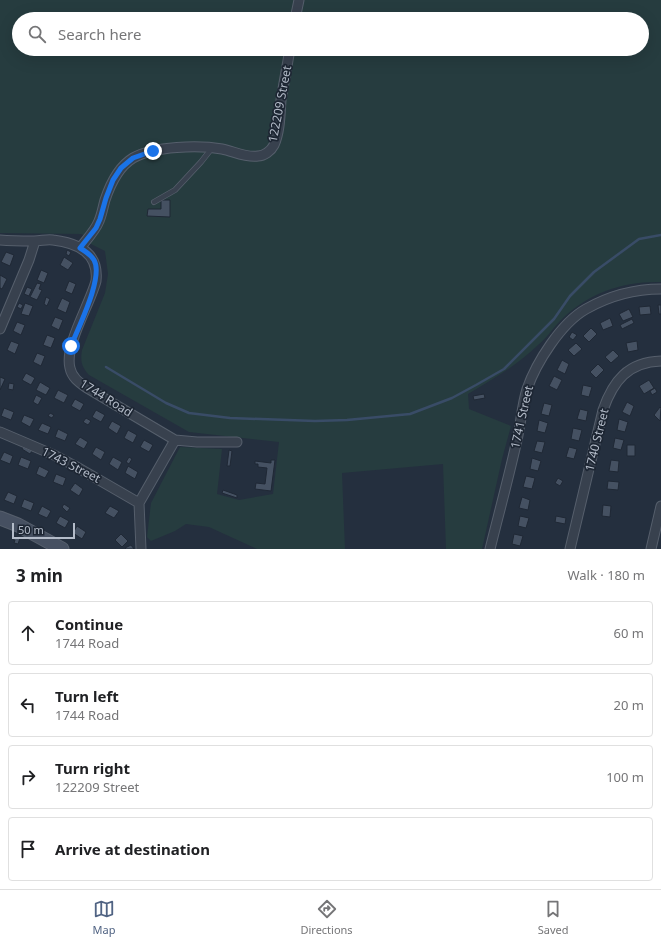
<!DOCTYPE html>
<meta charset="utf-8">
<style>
:root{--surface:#fff;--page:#f6f6f6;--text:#202124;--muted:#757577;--line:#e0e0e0;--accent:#506383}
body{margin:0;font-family:"Noto Sans",sans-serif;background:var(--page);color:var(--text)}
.scale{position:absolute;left:12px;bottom:10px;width:63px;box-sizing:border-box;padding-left:4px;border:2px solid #b4bcc9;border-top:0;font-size:11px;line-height:14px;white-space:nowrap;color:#b4bcc9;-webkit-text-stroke:3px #1d2633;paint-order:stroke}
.stop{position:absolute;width:12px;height:12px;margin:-9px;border:3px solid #1a73e8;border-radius:50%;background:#fff}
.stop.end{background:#1a73e8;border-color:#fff;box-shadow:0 1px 4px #0008}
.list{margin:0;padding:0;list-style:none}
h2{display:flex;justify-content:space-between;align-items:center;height:52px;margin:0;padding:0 16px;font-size:17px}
h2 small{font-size:13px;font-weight:400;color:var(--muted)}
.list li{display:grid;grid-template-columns:26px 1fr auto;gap:12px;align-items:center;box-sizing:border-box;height:64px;margin:0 8px 8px;padding:0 8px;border:1px solid var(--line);border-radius:4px}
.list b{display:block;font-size:15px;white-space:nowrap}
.list p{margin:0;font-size:13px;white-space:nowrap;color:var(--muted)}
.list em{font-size:13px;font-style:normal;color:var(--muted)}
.icon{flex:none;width:22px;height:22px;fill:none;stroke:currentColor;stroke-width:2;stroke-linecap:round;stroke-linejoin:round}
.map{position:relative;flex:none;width:661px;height:549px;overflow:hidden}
.search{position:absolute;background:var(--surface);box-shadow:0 4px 16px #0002;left:12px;right:12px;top:12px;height:44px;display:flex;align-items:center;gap:10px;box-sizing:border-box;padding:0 14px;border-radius:22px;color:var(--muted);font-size:15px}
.sheet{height:340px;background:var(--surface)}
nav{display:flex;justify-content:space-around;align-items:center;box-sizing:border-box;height:56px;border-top:1px solid var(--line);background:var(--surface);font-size:11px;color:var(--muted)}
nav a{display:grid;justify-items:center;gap:2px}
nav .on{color:var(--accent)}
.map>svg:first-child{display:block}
</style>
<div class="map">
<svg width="661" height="549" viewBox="0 0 661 549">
<rect width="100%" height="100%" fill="#242f3e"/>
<path fill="#263c3f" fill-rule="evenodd" d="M0,0h661v282c-38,-1 -73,11 -100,38 -8,8 -14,18 -23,25 -22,21 -45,34 -70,49l1,15 42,17 -9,33 -20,90h-36l-3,-85 -101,9 3,76h-88l-48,-22 -23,-3 -11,7 -24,10 -4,-4 4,-34 29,-56 42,2 -5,45 22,6 34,-6 6,-52 -90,-10 -100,-57c-7,-8 -9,-13 -7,-25l23,-57 3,-19 -3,-23 -14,-7 -9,-10 -82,-1zM19,19h623v30h-623z"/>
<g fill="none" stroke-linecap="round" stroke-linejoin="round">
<path stroke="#394c67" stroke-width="2.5" d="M106,367l60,36 23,10 41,5 85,3 32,-1 63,-6 42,-16 24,-13 28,-16 50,-50 16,-23 24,-24 45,-33 22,-4"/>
</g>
<path fill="#455162" stroke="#1f2835" d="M161,200h9v17l-23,-1 1,-7h13z
M67,250l4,2 -2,4 -3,-2z
M6,252l8,3 -4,11 -9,-4z
M64,257l9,6 -5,7 -8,-5z
M41,270l7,3 -4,10 -7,-3z
M0,275l7,4 -5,10 -2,-1z
M69,281l7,3 -4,10 -7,-3z
M37,283l4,1 -2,5 3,1 -5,10 -7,-3z
M27,287l5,2 -3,7 -5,-2z
M46,297l4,2 -3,7 -3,-2z
M62,298l8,4 -4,11 -9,-4z
M19,303l4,2 -2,4 -4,-2z
M25,303l8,3 -4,10 -8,-2z
M658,305h3v9h-2z
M650,306l1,8 -11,1 -1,-8z
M629,309l4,8 -10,4 -4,-7z
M55,317l8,3 -4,10 -8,-4z
M610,318l3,8 -10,4 -3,-7z
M632,319l2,4 -12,6 -2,-4z
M17,322l8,3 -4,10 -8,-4z
M591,328l6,6 -8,8 -6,-6z
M572,332l5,3 -4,5 -4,-3z
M47,335l8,3 -4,10 -8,-3z
M11,341l8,3 -4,10 -8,-4z
M637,341l1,9 -10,2 -2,-9z
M576,343l6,6 -8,7 -6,-6z
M613,350l6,6 -8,7 -6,-6z
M37,353l8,3 -4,10 -8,-4z
M562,360l7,4 -4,10 -8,-4z
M598,364l6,6 -8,8 -6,-6z
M26,373l9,5 -4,7 -9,-5z
M554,376l8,4 -5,10 -8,-4z
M0,377l5,2 -5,11z
M649,380l5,8 -10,6 -5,-8z
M40,382l10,6 -4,7 -10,-5z
M9,383l5,1 -1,6 -5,-1z
M583,385l9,2 -3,10 -8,-2z
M655,388l2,4 -5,3 -2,-4z
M58,390l10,5 -4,8 -10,-5z
M484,394l1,4 -11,2 -1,-4z
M36,395l6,3 -4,7 -5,-3z
M75,399l9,5 -4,7 -9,-5z
M627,402l7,4 -4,10 -8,-4z
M544,403l8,2 -3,11 -8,-2z
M660,407l1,1 -1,13 -6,-6z
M4,408l10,4 -3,8 -10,-4z
M580,409l8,2 -2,10 -9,-2z
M96,410l9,5 -4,7 -9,-5z
M50,413l4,2 -2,3 -4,-2z
M24,415l10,4 -4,8 -9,-5z
M86,418l5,3 -3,4 -5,-3z
M619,419l9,3 -3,10 -8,-2z
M539,420l9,3 -3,10 -8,-2z
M112,421l9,5 -4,8 -9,-6z
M42,423l9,4 -3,7 -10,-4z
M573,428l9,2 -3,11 -8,-2z
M58,429l10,5 -3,7 -10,-4z
M128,430l9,5 -4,8 -9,-5z
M80,437l8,5 -4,7 -9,-5z
M615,438l9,2 -3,10 -8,-2z
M144,440l9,5 -4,7 -9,-5z
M537,441l8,1 -3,11 -8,-2z
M627,445h8v11h-8z
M23,447l9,4 -2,3 -8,-5z
M96,447l9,5 -4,8 -9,-6z
M569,447l8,2 -3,10 -8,-2z
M229,450l3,1 -2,15h-3z
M4,452l9,4 -3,8 -10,-4z
M21,457l10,4 -3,8 -10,-4z
M113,457l9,5 -4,8 -9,-6z
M129,457l3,2 -3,5 -3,-2z
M532,458l9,3 -3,10 -8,-2z
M271,460h4l-4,31 -16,-2 1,-6 9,1 2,-16 -9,-1v-3h-3v-3l16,2z
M611,460l8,1 -1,11 -9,-1z
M39,466l10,5 -4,7 -9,-4z
M128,466l10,6 -3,7 -10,-6z
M56,474l10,4 -3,8 -10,-4z
M526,476l9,2 -3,11 -9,-2z
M558,478l5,3 -3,5 -5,-3z
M608,481l11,1 -1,8 -11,-1z
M75,483l8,6 -4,7 -9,-6z
M223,490l14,5v3l-15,-5z
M8,492l9,4 -3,8 -10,-4z
M522,497l8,3 -2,10 -9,-2z
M24,499l10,4 -3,8 -10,-4z
M64,504l6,4 -3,4 -5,-5z
M603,505l8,1 -1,11 -8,-1z
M42,506l9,5 -4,7 -9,-4z
M110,506l9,5 -5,7 -9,-5z
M60,516l9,5 -4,7 -9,-5z
M520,516l9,2 -3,10 -8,-2z
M556,516l10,2 -1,6 -10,-2z
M77,526l9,6 -4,7 -9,-6z
M121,534l7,7 -6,6 -7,-7z
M514,534l9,2 -3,10 -8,-2z
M14,536l6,2 -2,6 -4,-1 1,-3h-2z
M131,545l3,4h-8l-1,-1z"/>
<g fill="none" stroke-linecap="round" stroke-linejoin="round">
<defs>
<path id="lane" d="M154,202l21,-12 26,-28 11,-14"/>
<path id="street" d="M295,19l4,-19
M0,240c11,1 23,1 34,1 7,0 13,-2 19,-1 25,3 46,13 43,41 -6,23 -32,65 -26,87 2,10 10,15 17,20l88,52 22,2h40
M80,248c7,-9 15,-17 19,-27 3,-7 4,-14 6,-21 5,-15 13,-33 28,-42 21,-12 66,-13 89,-9 11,2 24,9 36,7 6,0 13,-5 16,-11 6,-13 6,-31 7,-45 3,-17 6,-34 9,-51
M0,329l29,-69 6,-19
M0,432l54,23 21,11 64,37
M141,549l-2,-46 36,-63
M490,549c9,-36 19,-73 27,-109 4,-17 5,-35 10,-51 9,-26 34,-66 59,-80 23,-13 48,-20 75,-20
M570,549l33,-139c10,-29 25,-48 58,-49
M651,549l10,-43"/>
<path id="secondary" d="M0,518l18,7 44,24"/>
</defs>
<use href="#lane" stroke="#565f6c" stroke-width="6"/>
<use href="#street" stroke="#565f6c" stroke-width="11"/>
<use href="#secondary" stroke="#565f6c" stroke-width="15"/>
<use href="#lane" stroke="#38414e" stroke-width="4.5"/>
<use href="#street" stroke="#38414e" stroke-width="9"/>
<use href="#secondary" stroke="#465061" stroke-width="13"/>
</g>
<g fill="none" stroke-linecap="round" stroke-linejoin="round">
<path stroke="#1a73e8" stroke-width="5" d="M71,346c7,-18 33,-69 23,-86 -3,-5 -9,-9 -14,-12l16,-20 4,-9 6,-21 7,-18 8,-12 12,-10 20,-7"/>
</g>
<g text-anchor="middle" stroke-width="3.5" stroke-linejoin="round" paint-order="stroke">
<g font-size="12" fill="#b4bcc9" stroke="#1d2633">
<text transform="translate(280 104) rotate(-79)" y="4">122209 Street</text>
<text transform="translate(106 398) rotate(32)" y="4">1744 Road</text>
<text transform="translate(522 417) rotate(-77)" y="4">1741 Street</text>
<text transform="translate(597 440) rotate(-76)" y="4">1740 Street</text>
<text transform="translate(71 465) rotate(27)" y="4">1743 Street</text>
</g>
</g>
</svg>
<div class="scale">50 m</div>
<div class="stop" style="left:71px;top:346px"></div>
<div class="stop end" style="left:153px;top:151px"></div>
<div class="search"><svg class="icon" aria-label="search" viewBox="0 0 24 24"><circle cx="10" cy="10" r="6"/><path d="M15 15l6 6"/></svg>Search here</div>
</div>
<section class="sheet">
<h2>3 min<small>Walk · 180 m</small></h2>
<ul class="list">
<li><svg class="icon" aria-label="ahead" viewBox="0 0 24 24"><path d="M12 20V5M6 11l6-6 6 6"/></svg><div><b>Continue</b><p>1744 Road</p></div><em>60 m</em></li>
<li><svg class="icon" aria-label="left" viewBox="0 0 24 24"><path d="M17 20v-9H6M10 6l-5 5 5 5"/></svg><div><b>Turn left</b><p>1744 Road</p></div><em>20 m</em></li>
<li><svg class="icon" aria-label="right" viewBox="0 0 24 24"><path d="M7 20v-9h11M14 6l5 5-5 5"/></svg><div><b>Turn right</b><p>122209 Street</p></div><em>100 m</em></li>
<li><svg class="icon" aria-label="arrive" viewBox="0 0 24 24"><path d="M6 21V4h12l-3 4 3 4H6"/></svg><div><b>Arrive at destination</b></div></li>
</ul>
</section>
<nav>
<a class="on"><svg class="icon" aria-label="map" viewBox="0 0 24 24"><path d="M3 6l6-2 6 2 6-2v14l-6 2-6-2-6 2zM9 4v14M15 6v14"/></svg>Map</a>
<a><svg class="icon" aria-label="directions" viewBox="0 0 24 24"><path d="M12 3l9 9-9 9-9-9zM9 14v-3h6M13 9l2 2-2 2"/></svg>Directions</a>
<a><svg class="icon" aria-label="saved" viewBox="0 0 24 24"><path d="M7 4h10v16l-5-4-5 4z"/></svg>Saved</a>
</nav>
